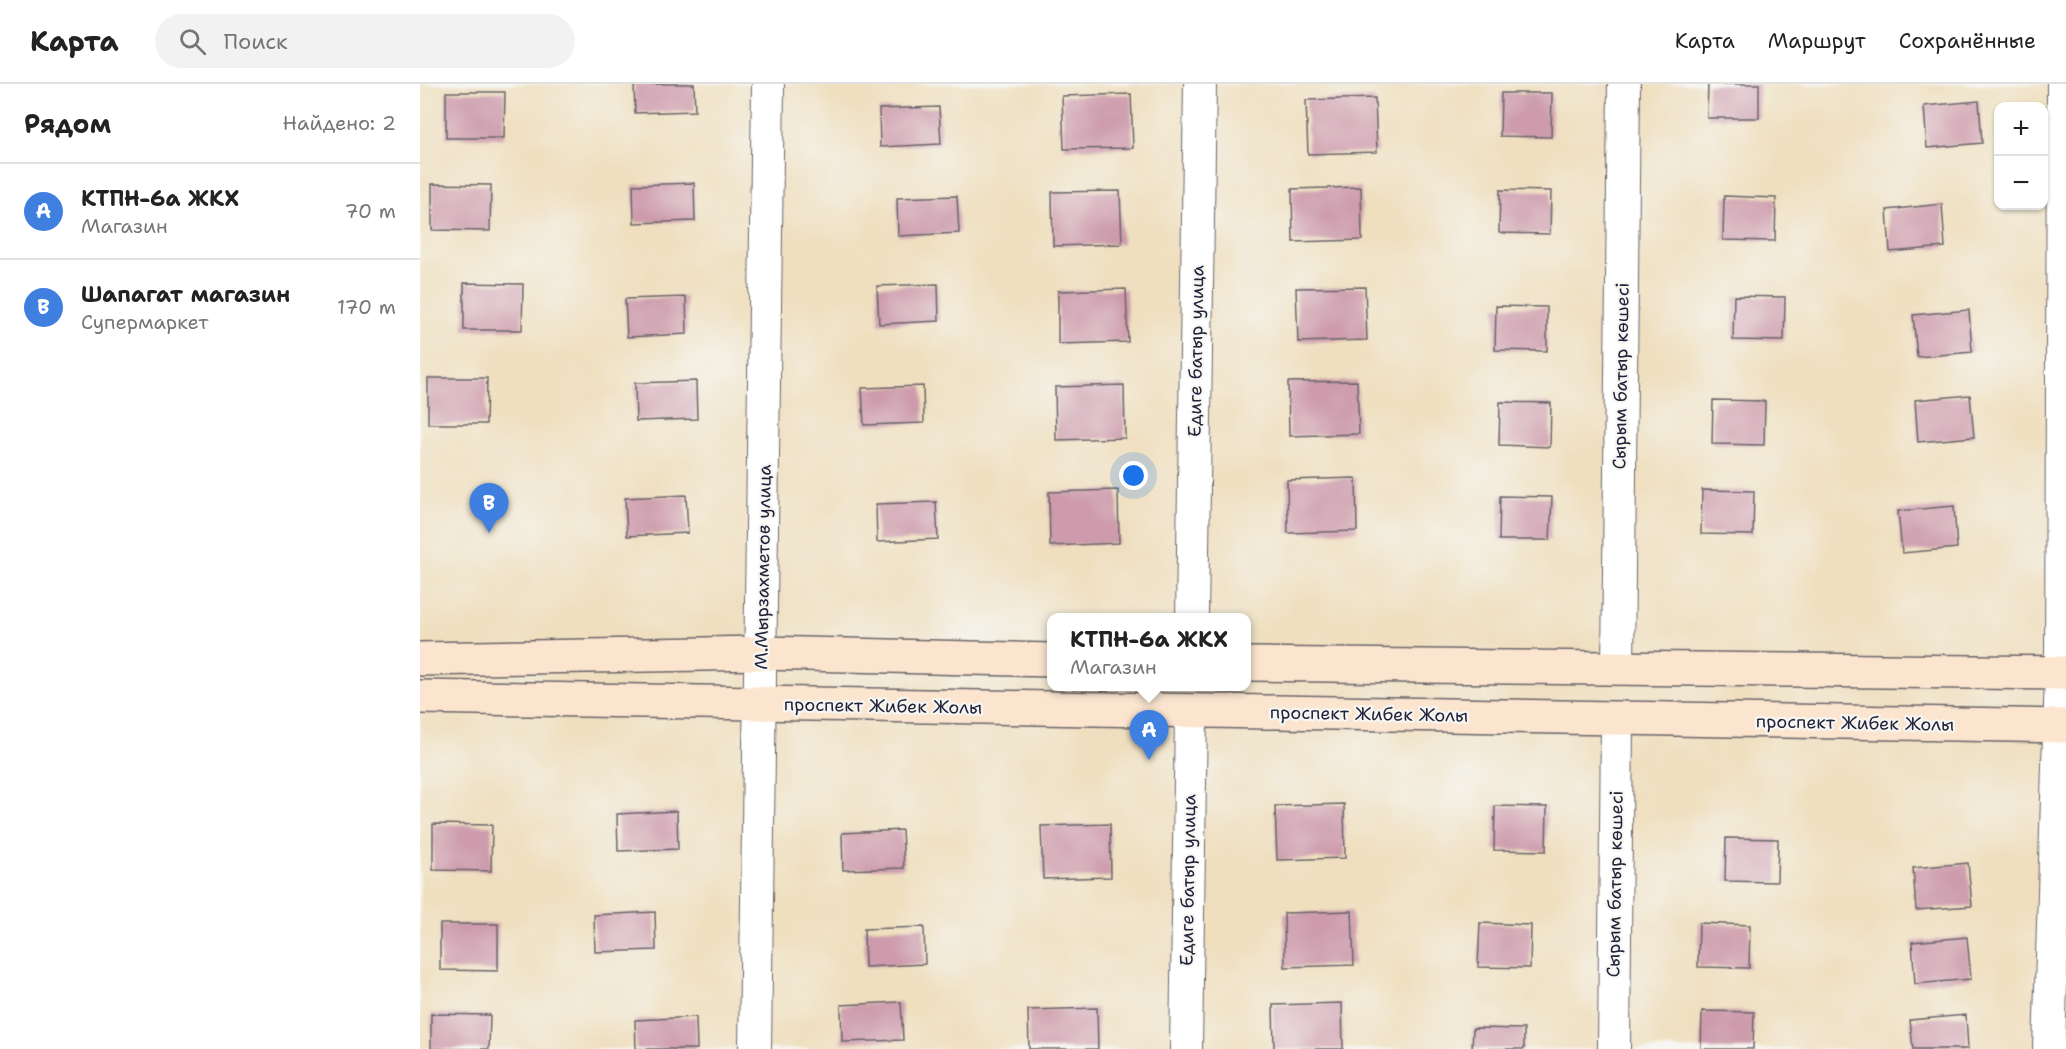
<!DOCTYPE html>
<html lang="ru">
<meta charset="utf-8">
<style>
:root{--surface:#fff;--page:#f2f2f2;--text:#222;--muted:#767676;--line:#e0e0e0;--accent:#d93025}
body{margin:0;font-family:"Shantell Sans",sans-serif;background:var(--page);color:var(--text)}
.controls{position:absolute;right:18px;top:18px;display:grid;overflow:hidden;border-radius:12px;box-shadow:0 2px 4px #0004}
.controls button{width:54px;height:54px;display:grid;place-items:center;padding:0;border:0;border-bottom:2px solid var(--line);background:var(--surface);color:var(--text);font:30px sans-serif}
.you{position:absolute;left:714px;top:392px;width:21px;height:21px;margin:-15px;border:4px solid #fff;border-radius:50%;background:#1a73e8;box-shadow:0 0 0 9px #1a73e833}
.badge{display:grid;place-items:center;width:39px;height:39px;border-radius:50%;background:var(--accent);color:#fff;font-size:20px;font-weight:700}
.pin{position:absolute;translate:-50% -50px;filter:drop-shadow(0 2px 3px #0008)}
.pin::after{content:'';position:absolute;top:32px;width:21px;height:18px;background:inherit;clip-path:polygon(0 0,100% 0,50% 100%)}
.popup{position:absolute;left:627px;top:529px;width:204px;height:78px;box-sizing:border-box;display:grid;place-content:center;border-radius:12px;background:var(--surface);filter:drop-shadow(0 2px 4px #0005);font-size:20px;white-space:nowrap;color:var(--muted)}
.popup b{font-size:22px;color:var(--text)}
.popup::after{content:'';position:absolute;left:50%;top:100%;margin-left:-12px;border:12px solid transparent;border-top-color:var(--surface)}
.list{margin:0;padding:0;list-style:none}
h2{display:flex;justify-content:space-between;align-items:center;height:78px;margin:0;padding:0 24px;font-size:26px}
h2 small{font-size:20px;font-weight:400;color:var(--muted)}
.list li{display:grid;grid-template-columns:39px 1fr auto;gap:18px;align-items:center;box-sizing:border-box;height:96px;padding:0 24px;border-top:2px solid var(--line)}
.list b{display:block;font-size:22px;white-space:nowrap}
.list p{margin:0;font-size:20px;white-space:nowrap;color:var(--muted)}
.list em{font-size:20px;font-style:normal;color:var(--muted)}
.icon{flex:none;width:33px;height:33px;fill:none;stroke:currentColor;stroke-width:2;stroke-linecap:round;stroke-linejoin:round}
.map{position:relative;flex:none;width:1646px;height:965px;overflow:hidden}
header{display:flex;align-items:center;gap:36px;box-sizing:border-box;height:84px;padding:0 30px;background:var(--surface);border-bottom:2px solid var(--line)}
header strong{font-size:28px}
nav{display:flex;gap:33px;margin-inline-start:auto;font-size:21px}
.search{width:420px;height:54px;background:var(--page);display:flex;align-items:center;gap:15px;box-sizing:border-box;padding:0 21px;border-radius:33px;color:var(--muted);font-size:22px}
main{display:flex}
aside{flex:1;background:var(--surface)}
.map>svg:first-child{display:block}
</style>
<header>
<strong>Карта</strong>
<div class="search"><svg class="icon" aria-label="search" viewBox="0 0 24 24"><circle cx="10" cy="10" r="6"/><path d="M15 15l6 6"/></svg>Поиск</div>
<nav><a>Карта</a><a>Маршрут</a><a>Сохранённые</a></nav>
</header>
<main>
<aside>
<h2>Рядом<small>Найдено: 2</small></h2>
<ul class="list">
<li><span class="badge" style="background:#3f7fe0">A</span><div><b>КТПН-6а ЖКХ</b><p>Магазин</p></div><em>70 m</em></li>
<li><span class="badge" style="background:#3f7fe0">B</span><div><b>Шапагат магазин</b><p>Супермаркет</p></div><em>170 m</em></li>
</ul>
</aside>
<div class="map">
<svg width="1646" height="965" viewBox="0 0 1646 965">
<rect width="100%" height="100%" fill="#f6f6f2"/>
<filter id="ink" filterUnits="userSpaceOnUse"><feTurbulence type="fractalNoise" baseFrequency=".0167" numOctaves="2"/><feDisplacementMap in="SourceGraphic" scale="12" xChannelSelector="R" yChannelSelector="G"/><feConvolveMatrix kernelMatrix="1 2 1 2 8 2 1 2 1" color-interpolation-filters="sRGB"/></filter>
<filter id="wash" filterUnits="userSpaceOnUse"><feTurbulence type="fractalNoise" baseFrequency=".008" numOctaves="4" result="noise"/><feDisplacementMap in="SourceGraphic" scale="24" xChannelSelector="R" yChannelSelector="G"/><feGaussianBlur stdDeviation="1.35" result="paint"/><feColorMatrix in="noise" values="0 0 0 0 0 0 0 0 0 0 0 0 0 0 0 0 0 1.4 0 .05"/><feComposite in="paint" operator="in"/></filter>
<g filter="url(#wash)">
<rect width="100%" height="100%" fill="#efdfbf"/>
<g id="blocks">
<path fill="#cd9bac" d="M214,0h60l1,27 -60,2z
M1288,0h51v34h-52z
M26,8h59l-1,46h-58z
M1081,9h51l-1,44 -51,-1z
M711,10l2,54 -69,1 -2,-53z
M955,14l2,54 -69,2 -2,-54z
M1559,17l3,42 -55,5 -3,-42z
M519,23l2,37 -61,3 -1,-38z
M274,99l1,38 -61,2 -1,-38z
M12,100l59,1 -1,46 -58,-1z
M941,103l1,53 -69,2 -1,-53z
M1080,106l51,1 -1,43 -51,-1z
M700,107l2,53 -69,2 -1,-54z
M537,112l2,37 -61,3 -1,-38z
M1304,112l52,2 -1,43 -52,-1z
M1522,120l3,43 -55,5 -3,-42z
M44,199l59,1 -1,46h-58z
M518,200l1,37 -60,3 -2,-38z
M945,203l2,53 -69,2 -2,-54z
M706,205l2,53 -70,2v-53z
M1314,212l51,1 -1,44 -51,-1z
M266,213l1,37 -60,3 -2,-38z
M1076,222l51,1v44l-52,-1z
M1549,226l3,42 -55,5 -4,-42z
M8,294h59l-1,46h-58z
M276,297l1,38 -61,2 -1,-38z
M937,297l2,53 -70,2 -1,-54z
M704,301l1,53 -69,2 -1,-53z
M503,302l1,37 -60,2 -2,-37z
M1550,311l4,42 -56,5 -3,-42z
M1293,316l52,1 -1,44 -52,-1z
M1080,318l51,1 -1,44 -51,-2z
M936,394l1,53 -69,2 -1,-53z
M698,406l1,53 -69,3 -1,-54z
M1282,406l52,1 -1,44 -52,-1z
M266,411l2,38 -61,3 -2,-38z
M1080,412l52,1 -2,43h-51z
M516,418l2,37 -61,3 -1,-38z
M1534,422l3,42 -55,5 -4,-42z
M924,720l1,54 -68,2 -2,-54z
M1075,722l52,1 -1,44 -52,-1z
M257,727l1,38 -60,2 -1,-37z
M13,740l59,1 -1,46 -58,-1z
M690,740l1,53 -68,2 -2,-53z
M482,746l2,38 -61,2 -1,-37z
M1306,754l52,1 -1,43 -52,-1z
M1548,779l4,43 -56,4 -3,-42z
M932,827l2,54 -69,2 -1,-54z
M235,828l1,38 -61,2 -1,-37z
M1060,839l51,2 -1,43 -52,-1z
M1279,839l51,2 -1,43 -51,-1z
M20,840h58v47l-58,-1z
M504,843l1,37 -60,3 -1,-38z
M1547,853l4,42 -56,5 -3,-42z
M481,918l2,38 -61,2 -1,-37z
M922,919l1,46h-69l-1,-44z
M677,924l1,41h-69l-1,-39z
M1282,927l52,1 -1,37h-52z
M11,930l59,1 -1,34h-58z
M1546,931l2,34h-55l-3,-29z
M276,933l1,32h-61l-1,-29z
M1053,944l51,1v20h-52z"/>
</g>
</g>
<g filter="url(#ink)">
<use href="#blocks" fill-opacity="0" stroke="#6a6469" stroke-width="1.5"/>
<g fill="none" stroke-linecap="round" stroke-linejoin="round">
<defs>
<path id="street" d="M772,534l8,-534
M1198,584l6,-584
M335,965l13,-965
M766,965l5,-337
M1194,965l3,-330
M1629,965l12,-376 2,-589"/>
<path id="secondary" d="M0,575l342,-6 290,7
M826,580l820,9
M0,613l1646,29"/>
</defs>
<use href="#street" stroke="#6a6469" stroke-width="34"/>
<use href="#secondary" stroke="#6a6469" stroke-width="36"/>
<use href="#street" stroke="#fff" stroke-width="32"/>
<use href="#secondary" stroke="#fbe5cf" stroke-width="33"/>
</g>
</g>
<g text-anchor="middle" stroke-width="4.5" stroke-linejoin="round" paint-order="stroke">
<g font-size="18" fill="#22223b" stroke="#f6f6f2">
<text transform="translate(776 267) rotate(-89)" y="6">Едиге батыр улица</text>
<text transform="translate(1201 292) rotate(-89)" y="6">Сырым батыр көшесі</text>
<text transform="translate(343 483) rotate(-89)" y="6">М.Мырзахметов улица</text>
<text transform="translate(463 622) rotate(1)" y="6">проспект Жибек Жолы</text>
<text transform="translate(949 630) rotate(1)" y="6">проспект Жибек Жолы</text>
<text transform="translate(1435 639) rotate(1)" y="6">проспект Жибек Жолы</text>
<text transform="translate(768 796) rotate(-89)" y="6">Едиге батыр улица</text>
<text transform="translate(1195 800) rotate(-89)" y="6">Сырым батыр көшесі</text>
</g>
</g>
</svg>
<div class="controls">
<button>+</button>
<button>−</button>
</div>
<div class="you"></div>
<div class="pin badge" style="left:729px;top:676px;background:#3f7fe0">A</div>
<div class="popup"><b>КТПН-6а ЖКХ</b>Магазин</div>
<div class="pin badge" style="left:69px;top:449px;background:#3f7fe0">B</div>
</div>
</main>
